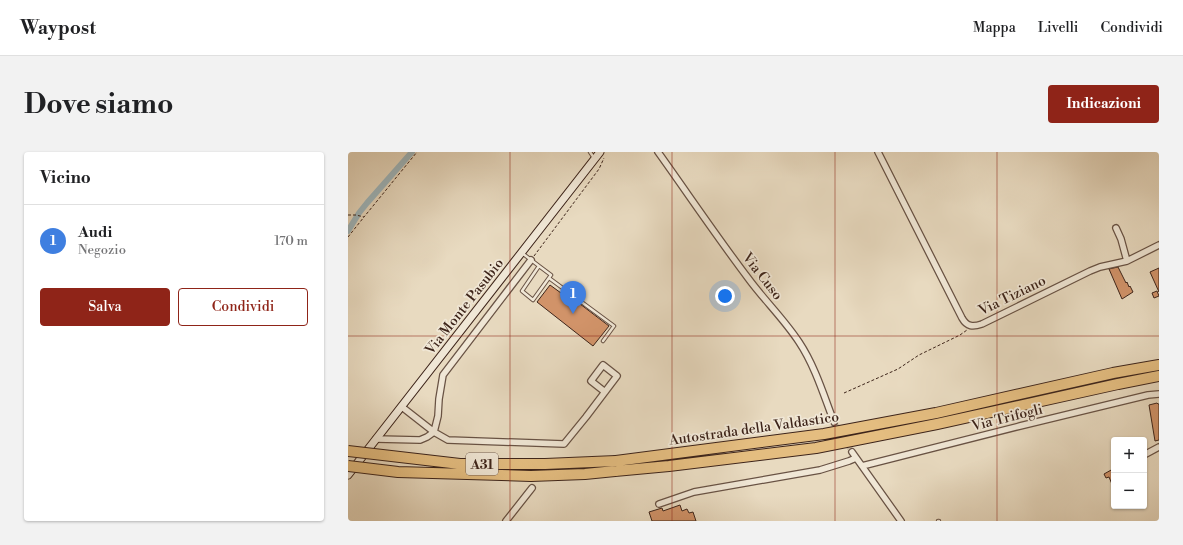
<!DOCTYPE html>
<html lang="it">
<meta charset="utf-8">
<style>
:root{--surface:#fff;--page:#f2f2f2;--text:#202124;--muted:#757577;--line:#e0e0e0;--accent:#8f2418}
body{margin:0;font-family:"Libre Bodoni",serif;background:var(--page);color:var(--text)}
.controls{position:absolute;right:12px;bottom:12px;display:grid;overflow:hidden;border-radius:4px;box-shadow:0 1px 3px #0004}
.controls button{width:36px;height:36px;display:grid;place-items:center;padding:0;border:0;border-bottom:1px solid var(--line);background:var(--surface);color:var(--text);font:20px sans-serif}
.you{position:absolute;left:377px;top:144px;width:14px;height:14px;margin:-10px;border:3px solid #fff;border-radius:50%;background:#1a73e8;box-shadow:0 0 0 6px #1a73e833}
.badge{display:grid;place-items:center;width:26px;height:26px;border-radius:50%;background:var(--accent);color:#fff;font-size:13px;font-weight:700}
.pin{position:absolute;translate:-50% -33px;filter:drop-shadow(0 1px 2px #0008)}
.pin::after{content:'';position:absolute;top:21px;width:14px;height:12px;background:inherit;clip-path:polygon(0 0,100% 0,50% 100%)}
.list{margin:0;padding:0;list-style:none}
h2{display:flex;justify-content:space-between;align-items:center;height:52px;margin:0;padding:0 16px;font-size:17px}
h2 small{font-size:13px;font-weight:400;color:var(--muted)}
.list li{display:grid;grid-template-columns:26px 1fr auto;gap:12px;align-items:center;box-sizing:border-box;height:72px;padding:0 16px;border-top:1px solid var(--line)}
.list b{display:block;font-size:15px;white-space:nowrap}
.list p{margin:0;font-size:13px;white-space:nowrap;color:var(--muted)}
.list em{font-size:13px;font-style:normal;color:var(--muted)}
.actions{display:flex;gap:8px;padding:12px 16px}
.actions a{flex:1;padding:9px 0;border:1px solid var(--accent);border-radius:4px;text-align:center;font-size:14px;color:var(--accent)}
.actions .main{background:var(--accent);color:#fff}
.map{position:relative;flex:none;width:811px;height:369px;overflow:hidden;border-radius:4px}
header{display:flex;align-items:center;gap:24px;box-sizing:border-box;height:56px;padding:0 20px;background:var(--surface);border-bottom:1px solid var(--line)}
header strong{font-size:19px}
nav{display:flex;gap:22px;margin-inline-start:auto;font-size:14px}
.intro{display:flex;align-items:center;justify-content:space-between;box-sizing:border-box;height:96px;padding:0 24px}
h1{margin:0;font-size:28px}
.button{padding:10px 18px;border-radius:4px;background:var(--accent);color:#fff;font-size:14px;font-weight:700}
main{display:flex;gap:24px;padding:0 24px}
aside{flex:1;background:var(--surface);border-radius:4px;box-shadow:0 1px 3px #0004}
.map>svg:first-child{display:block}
</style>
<header>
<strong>Waypost</strong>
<nav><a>Mappa</a><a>Livelli</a><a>Condividi</a></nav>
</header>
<div class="intro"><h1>Dove siamo</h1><a class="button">Indicazioni</a></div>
<main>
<aside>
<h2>Vicino<small></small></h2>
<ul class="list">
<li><span class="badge" style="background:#3f7fe0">1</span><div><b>Audi</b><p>Negozio</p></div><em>170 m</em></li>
</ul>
<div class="actions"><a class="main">Salva</a><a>Condividi</a></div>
</aside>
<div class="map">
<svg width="811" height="369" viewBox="0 0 811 369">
<rect width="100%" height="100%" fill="#e8dac0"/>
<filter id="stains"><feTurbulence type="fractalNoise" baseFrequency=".005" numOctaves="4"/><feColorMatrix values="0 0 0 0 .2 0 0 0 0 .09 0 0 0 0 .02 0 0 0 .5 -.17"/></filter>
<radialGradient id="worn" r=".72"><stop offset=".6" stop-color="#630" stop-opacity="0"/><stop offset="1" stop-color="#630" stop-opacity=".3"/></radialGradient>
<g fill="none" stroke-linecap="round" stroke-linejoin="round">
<path stroke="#9eb7be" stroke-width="6" d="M0,79l11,-18 8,-10 45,-51"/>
</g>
<path fill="#d19369" stroke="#3d241a" d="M770,115l8,16 1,-1 2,5 1,-1 3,6 -11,7 -13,-30z
M811,116v24l-9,-20z
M202,133l11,8 2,-2 46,35 -16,20 -56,-44z
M809,139l2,5 -5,2 -2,-5z
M809,251l1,1h1v36l-4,1 -6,-36z
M765,317l1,4v16l-5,-12 -3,1 -2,-4z
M332,353l2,6 5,-2 2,4 4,-1 3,9h-44l-3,-9 13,-4 1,3z"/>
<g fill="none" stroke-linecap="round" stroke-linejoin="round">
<path stroke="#c6b69f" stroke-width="5.5" stroke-dasharray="5.5 3" stroke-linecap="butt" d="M486,270l18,30"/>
<defs>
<path id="service" d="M242,0l4,6
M174,101l17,13 -17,25 11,9 18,-25 -12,-9
M201,126l65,48 -11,15
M590,369h1"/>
<path id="minor" d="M310,0c30,42 59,85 90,126 16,22 36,41 51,64 16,24 25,54 35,80
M530,0l84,166c5,9 11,9 20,6l108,-53 10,-4 27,-6 32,-16
M768,76l5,11 6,22
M54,255l32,25 14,8 116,4 22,-27 31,-41 -14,-11 -12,16 14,11
M86,280l4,-16 1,-17 4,-24 88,-115
M28,287l44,1 7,-3 7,-5
M504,300l49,69
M796,303l15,-8
M514,314l158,-40 128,-31 11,-1
M311,352l35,-12 126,-22 29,-9 7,-3
M158,369l26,-33"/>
<path id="secondary" d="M0,323l252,-323"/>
<path id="motorway" d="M268,309l208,-27 112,-21 177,-40 46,-8
M267,319l54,-5 147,-18 121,-24 181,-40 41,-8"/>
</defs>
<use href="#service" stroke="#685244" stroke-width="4.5"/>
<use href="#minor" stroke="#685244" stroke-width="8"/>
<use href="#secondary" stroke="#3d241a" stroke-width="9"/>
<use href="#motorway" stroke="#3d241a" stroke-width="12"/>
<path stroke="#3d241a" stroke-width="1" stroke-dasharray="3 2" stroke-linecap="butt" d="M0,63h8l8,2 53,-65
M0,85l16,-20
M186,104l65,-87 5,-11
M496,241l54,-24 21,-14 41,-20 7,-5"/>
<use href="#service" stroke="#f0e7d6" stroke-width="2.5"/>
<use href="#minor" stroke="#f0e7d6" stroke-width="5.5"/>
<use href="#secondary" stroke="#f0e7d6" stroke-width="7"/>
<use href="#motorway" stroke="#e4bd80" stroke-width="10"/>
<defs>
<path id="motorway-bridge" d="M0,299l112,13h85l71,-3
M0,314l50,6 133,4 54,-2 30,-3"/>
</defs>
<use href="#motorway-bridge" stroke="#3d241a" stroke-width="12" stroke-linecap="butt"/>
<use href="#motorway-bridge" stroke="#e4bd80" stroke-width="10"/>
</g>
<path fill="none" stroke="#8f2418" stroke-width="1" stroke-opacity="0.55" d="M162,0v369M324,0v369M487,0v369M649,0v369M0,184h811"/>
<g text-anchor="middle" stroke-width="3.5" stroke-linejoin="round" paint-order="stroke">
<rect fill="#f0e7d6" stroke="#735e52" stroke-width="1" x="118" y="301" width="32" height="22" rx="3"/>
<g font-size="13" font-weight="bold" fill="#3d241a">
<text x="134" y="317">A31</text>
</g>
<g font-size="14" fill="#3d241a" stroke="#f0e7d6">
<text transform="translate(415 124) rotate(52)" y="5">Via Cuso</text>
<text transform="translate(664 143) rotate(-26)" y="5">Via Tiziano</text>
<text transform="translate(116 154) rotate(-52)" y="5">Via Monte Pasubio</text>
<text transform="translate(659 265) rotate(-14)" y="5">Via Trifogli</text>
<text transform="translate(406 276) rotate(-8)" y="5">Autostrada della Valdastico</text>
</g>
</g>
<rect width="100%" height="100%" filter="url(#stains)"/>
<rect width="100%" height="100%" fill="url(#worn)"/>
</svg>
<div class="controls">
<button>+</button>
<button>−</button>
</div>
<div class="you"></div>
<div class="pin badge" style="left:225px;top:162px;background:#3f7fe0">1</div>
</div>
</main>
